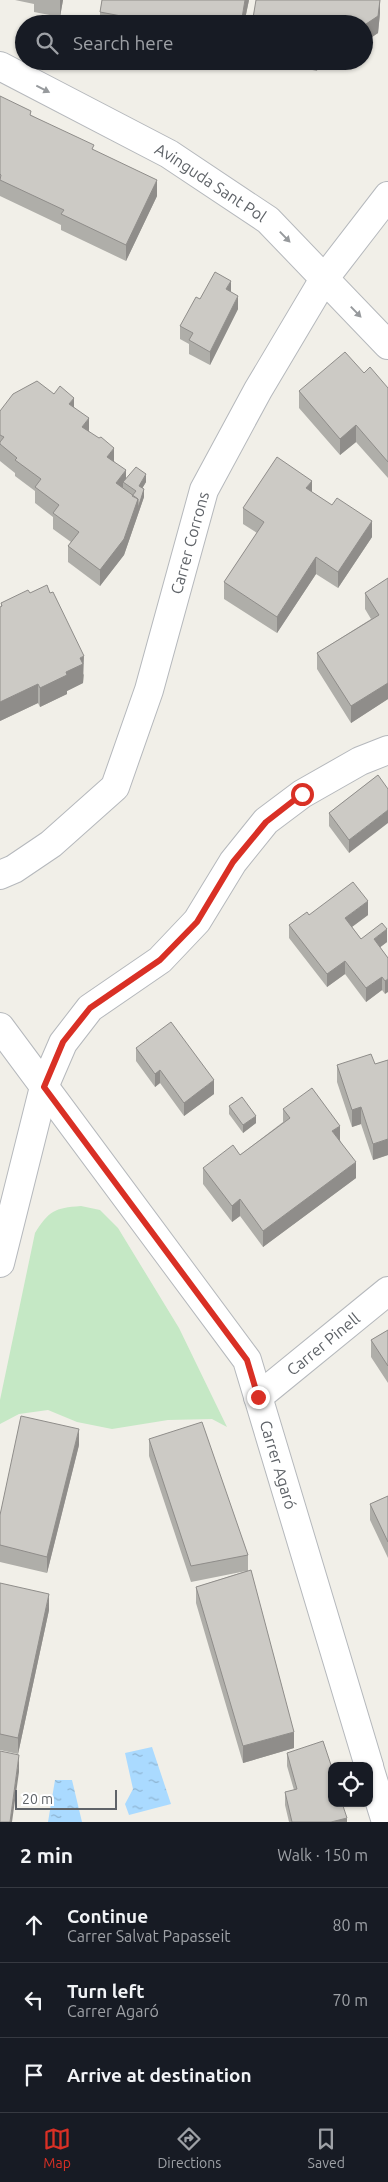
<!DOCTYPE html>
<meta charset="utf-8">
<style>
:root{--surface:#171b24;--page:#242831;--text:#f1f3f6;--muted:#9ea1a6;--line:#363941;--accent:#d93025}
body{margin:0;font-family:Ubuntu,sans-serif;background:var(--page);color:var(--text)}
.controls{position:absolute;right:15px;bottom:15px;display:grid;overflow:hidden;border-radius:10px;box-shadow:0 1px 4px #0004}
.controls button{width:45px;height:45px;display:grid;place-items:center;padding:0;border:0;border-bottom:1px solid var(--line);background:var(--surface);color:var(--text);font:25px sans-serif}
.scale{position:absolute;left:15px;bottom:12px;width:102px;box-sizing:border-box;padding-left:5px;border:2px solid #5f6368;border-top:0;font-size:14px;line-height:18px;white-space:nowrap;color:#5f6368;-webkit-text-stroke:4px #fff;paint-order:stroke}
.stop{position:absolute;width:15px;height:15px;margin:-11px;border:4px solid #d93025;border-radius:50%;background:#fff}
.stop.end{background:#d93025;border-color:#fff;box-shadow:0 1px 5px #0008}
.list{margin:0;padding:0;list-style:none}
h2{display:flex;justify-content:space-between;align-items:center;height:65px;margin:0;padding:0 20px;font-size:21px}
h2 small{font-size:16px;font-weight:400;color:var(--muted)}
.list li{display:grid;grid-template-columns:32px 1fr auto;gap:15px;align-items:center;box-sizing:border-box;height:75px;padding:0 20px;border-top:1px solid var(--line)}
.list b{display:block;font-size:19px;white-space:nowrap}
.list p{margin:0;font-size:16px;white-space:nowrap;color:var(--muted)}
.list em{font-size:16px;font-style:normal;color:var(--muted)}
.icon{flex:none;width:28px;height:28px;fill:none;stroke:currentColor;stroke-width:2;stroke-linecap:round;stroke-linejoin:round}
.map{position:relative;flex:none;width:388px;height:1822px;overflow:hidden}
.search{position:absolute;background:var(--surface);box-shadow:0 1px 4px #0004;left:15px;right:15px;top:15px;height:55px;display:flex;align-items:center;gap:12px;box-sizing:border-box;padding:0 18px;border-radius:28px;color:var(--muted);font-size:19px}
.sheet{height:290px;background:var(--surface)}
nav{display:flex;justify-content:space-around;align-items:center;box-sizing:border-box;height:70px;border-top:1px solid var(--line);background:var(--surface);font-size:14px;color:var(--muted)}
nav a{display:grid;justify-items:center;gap:2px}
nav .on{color:var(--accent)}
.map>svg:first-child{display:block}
</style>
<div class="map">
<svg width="388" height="1822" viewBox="0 0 388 1822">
<defs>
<pattern id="water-ripples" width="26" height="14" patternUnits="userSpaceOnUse" patternTransform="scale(1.25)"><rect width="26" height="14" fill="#aadaff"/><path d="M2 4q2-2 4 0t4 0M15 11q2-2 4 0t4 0" fill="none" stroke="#8eb4d2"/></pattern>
</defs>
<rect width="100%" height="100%" fill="#f1efe8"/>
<path fill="#c5e8c5" d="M81,1206l19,4 18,18 61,100 48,99 -15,-8 -44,1 -56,9 -35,-7 -29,-12 -29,4 -19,10v-24l35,-167c14,-22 19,-25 46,-27z"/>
<path fill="url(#water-ripples)" d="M152,1747l19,57 -42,11 -4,-11 8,-15 -8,-36z
M55,1780h17l10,42h-34z"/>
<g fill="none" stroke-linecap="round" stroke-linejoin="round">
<defs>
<g id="street">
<path id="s1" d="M0,66l169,88 99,66 120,125"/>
<path id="s2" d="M0,875l14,-6 37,-25 64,-57 34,-97 55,-200 54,-100 66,-111 64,-83"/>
<path id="s3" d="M0,1027l247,333 122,406"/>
<path d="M0,1263l44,-176 19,-44 27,-35 70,-48 37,-39 36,-59 33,-41 36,-27 58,-33 28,-11"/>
<path id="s4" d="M258,1397l130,-106"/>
<path d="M369,1767l17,55"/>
</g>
</defs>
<use href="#street" stroke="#b5b8bc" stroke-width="30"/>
<use href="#street" stroke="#fff" stroke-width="28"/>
</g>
<path fill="#afaea9" d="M15,0h48l-3,17 -26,-5v-8z
M102,0h147l-5,24h-144v-12z
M380,0v13l-2,20 -12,8 -1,4 -1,-1v-20z
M270,61h49l-2,10z
M0,96l31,19 63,35 63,46 -31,65 -65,-31v-5l-61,-29z
M231,292l7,17 -28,56 -21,-11v-10l-9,-5v-13z
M364,373l24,15v90l-32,-36 -16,13 -41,-47v-17z
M54,394l20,13 15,24 25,30 12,18 20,3 -4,6 2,9 -20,58 -24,31 -32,-24v-16l3,-4 -18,-13v-12l-18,-14v-12l-20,-15v-3l-15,-12v-50z
M312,492l60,45 -34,51 -22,-14 -39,59 -53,-34v-17l33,-49 -14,-9v-16z
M388,578v121l-37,24 -34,-54v-16l54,-34 -6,-10v-16z
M30,593l54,82 -1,8 -16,8v3l-27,13 -2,-4 -38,18 1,-118z
M378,775l-29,78 -20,-27v-13z
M309,915h59l-16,12 9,12 26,3 -7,5 8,11 -3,36 -3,-4 -16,12 -21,-28 -18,13 -38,-49v-13z
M136,1048l78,46 -30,22 -24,-33 -5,4 -19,-26z
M388,1060v95l-15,5 -12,-36 -9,3 -15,-45v-17l38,-1z
M229,1106l27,17 -13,10 -14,-19z
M283,1109l57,31 16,38 -93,69 -23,-31 -8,6 -29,-38v-16l37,-13 43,-33z
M388,1330v53l-17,-26v-17z
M149,1439l99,116v16l46,177 -51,15 -47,-160v-16l50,-16 -55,11 -42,-126z
M79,1445l-32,128 -47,-11v-47z
M388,1496v62l-18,-38v-16z
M0,1583l49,27 -31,144 -18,-4z
M287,1753l60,69h-58l-4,-17v-13l9,-2 -7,-24z"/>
<path fill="#8f8d8a" d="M60,0h3l-3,17z
M245,0h4l-5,24h-3z
M380,0v13l-2,20 -12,8 -1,4v-17l1,-4z
M157,180v16l-31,65v-16z
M231,281v13l-5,-5z
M238,296v13l-28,56v-13z
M74,398v16l-5,-10z
M89,418v16l-7,-7z
M356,425v17l-16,13v-16z
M114,448v16l-7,-7z
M126,470v14l-3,-2v8l-7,-7z
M146,474v8l-7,12v-8z
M312,481v16l-6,-9z
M144,489v8l-20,58 -24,31v-16l38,-71z
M372,521v16l-34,51v-16z
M316,557v17l-39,59v-16z
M84,656l-1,27 -16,8v3l-27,13v-19l26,-16 14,-14z
M388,683v16l-37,24v-17z
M38,684v19l-38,18v-19z
M388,810v13l-39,30v-13z
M368,901v14l-23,17v-14z
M387,929v13l-13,10v-13z
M345,961v13l-18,13v-13z
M382,977v13l-16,12v-14z
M388,979v13l-3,2v-13z
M160,1070v13l-5,4v-13z
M214,1080v14l-30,22v-13z
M361,1107v17l-9,3v-17z
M256,1116v7l-13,10v-8z
M340,1126v16l-8,-11z
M388,1139v16l-15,5v-16z
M356,1162v16l-93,69v-16z
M240,1199v17l-8,6v-16z
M79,1429v16l-32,128v-16z
M49,1594v16l-31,144v-16z
M294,1732v16l-51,15v-17z
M19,1755v17l-7,50h-2z
M347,1818v4h-16z"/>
<path fill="#cccac5" stroke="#8f8d8a" d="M102,0h143l-4,24h-78l-63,-12z
M256,0h124l-2,16 -12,8 -1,4h-1v-4h-112z
M0,96l31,15 -1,4 64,30 -2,4 65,31 -31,65 -65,-31 3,-4 -64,-30 1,-5 -1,-1z
M215,272l16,9 -5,8 12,7 -28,56 -21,-12 4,-7 -13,-7 16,-29 4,2z
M345,352l19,21 6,-6 18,21v74l-32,-37 -16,14 -41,-48z
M37,381l17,13 6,-8 14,12 -5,6 20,14 -7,9 17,11 2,-1 13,11 -7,9 19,13 -10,13 22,16 -14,40 -24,31 -32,-24 11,-14 -26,-19 6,-8 -24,-18 6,-8 -26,-19 2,-2 -17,-14v-2l4,-5 -4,-2v-24l13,-17z
M277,457l35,24 -6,7 26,17 5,-7 35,23 -34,51 -22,-15 -39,60 -53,-35 40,-60 -21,-14z
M136,467l10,7 -7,12 5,3 -6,19v-9l-6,-3 4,-5 -13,-9z
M388,578v105l-37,23 -34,-53 62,-38 -14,-22z
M47,585l3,8 3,-1 31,64 -4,2 3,6 -17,8 1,3 -27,13 -2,-4 -38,18v-95l2,-1 -1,-3 27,-13 2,3z
M378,775l10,14v21l-39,30 -20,-27z
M353,882l15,19 -23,17 16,21 21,-16 5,6 -13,10 14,19v21l-3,2 -3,-4 -16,11 -21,-27 -18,13 -38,-49 18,-13 2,3z
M171,1022l43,58 -30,23 -24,-33 -5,4 -19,-26z
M371,1054l4,10 13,-4v79l-15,5 -12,-37 -9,3 -15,-45z
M312,1088l28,38 -8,5 24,31 -93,69 -23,-32 -8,7 -29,-38 30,-23 7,10 50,-37 -7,-9z
M242,1097l14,19 -13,9 -14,-19z
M388,1330v36l-17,-26z
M21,1416l58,13 -32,128 -47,-12v-30z
M202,1422l46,133 -57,11 -42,-127z
M388,1496v46l-18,-38z
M251,1570l43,162 -51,14 -47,-159z
M0,1583l49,11 -31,144 -18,-4z
M323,1741l9,27v35h10l5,15 -16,4h-39l-7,-30 12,-3 -10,-36z
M0,1751l19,4 -9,67h-10z"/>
<defs><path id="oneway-solid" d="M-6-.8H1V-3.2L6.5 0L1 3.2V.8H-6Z" transform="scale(1.25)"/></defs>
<g fill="#979a9d">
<use href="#oneway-solid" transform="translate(43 89) rotate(27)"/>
<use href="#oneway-solid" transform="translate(285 237) rotate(46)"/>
<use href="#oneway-solid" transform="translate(356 312) rotate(46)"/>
</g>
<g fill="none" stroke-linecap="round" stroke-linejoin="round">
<path stroke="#d93025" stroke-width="6" d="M258,1397l-11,-37 -203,-273 19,-45 27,-34 70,-48 37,-38 36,-60 33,-40 36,-28"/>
</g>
<g text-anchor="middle" stroke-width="4.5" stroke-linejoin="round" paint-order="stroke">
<g font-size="16" fill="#5f6368" stroke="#fff">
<text dy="6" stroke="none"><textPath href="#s1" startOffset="241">Avinguda Sant Pol</textPath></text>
<text dy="6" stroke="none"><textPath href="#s2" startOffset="401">Carrer Corrons</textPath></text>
<text dy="6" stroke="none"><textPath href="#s4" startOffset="84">Carrer Pinell</textPath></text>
<text dy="6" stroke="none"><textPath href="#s3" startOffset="524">Carrer Agaró</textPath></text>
</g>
</g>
</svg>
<div class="controls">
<button><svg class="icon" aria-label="locate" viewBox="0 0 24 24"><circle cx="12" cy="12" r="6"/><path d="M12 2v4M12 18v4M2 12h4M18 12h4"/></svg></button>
</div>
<div class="scale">20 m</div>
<div class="stop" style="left:302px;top:794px"></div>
<div class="stop end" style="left:258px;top:1397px"></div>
<div class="search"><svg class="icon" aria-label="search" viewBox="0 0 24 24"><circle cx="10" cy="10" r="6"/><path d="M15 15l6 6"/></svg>Search here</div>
</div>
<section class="sheet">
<h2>2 min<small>Walk · 150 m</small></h2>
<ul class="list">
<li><svg class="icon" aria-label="ahead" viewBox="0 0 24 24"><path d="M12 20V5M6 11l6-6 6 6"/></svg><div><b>Continue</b><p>Carrer Salvat Papasseit</p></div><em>80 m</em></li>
<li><svg class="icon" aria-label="left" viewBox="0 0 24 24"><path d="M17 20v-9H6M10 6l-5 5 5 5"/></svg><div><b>Turn left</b><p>Carrer Agaró</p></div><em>70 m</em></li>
<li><svg class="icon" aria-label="arrive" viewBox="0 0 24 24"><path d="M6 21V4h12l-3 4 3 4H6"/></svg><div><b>Arrive at destination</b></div></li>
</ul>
</section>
<nav>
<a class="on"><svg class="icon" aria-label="map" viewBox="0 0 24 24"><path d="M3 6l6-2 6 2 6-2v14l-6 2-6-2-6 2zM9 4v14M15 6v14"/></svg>Map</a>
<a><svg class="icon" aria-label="directions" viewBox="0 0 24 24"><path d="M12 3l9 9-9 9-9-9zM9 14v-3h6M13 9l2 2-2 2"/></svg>Directions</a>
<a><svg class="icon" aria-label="saved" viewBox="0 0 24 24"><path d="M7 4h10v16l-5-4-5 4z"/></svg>Saved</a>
</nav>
